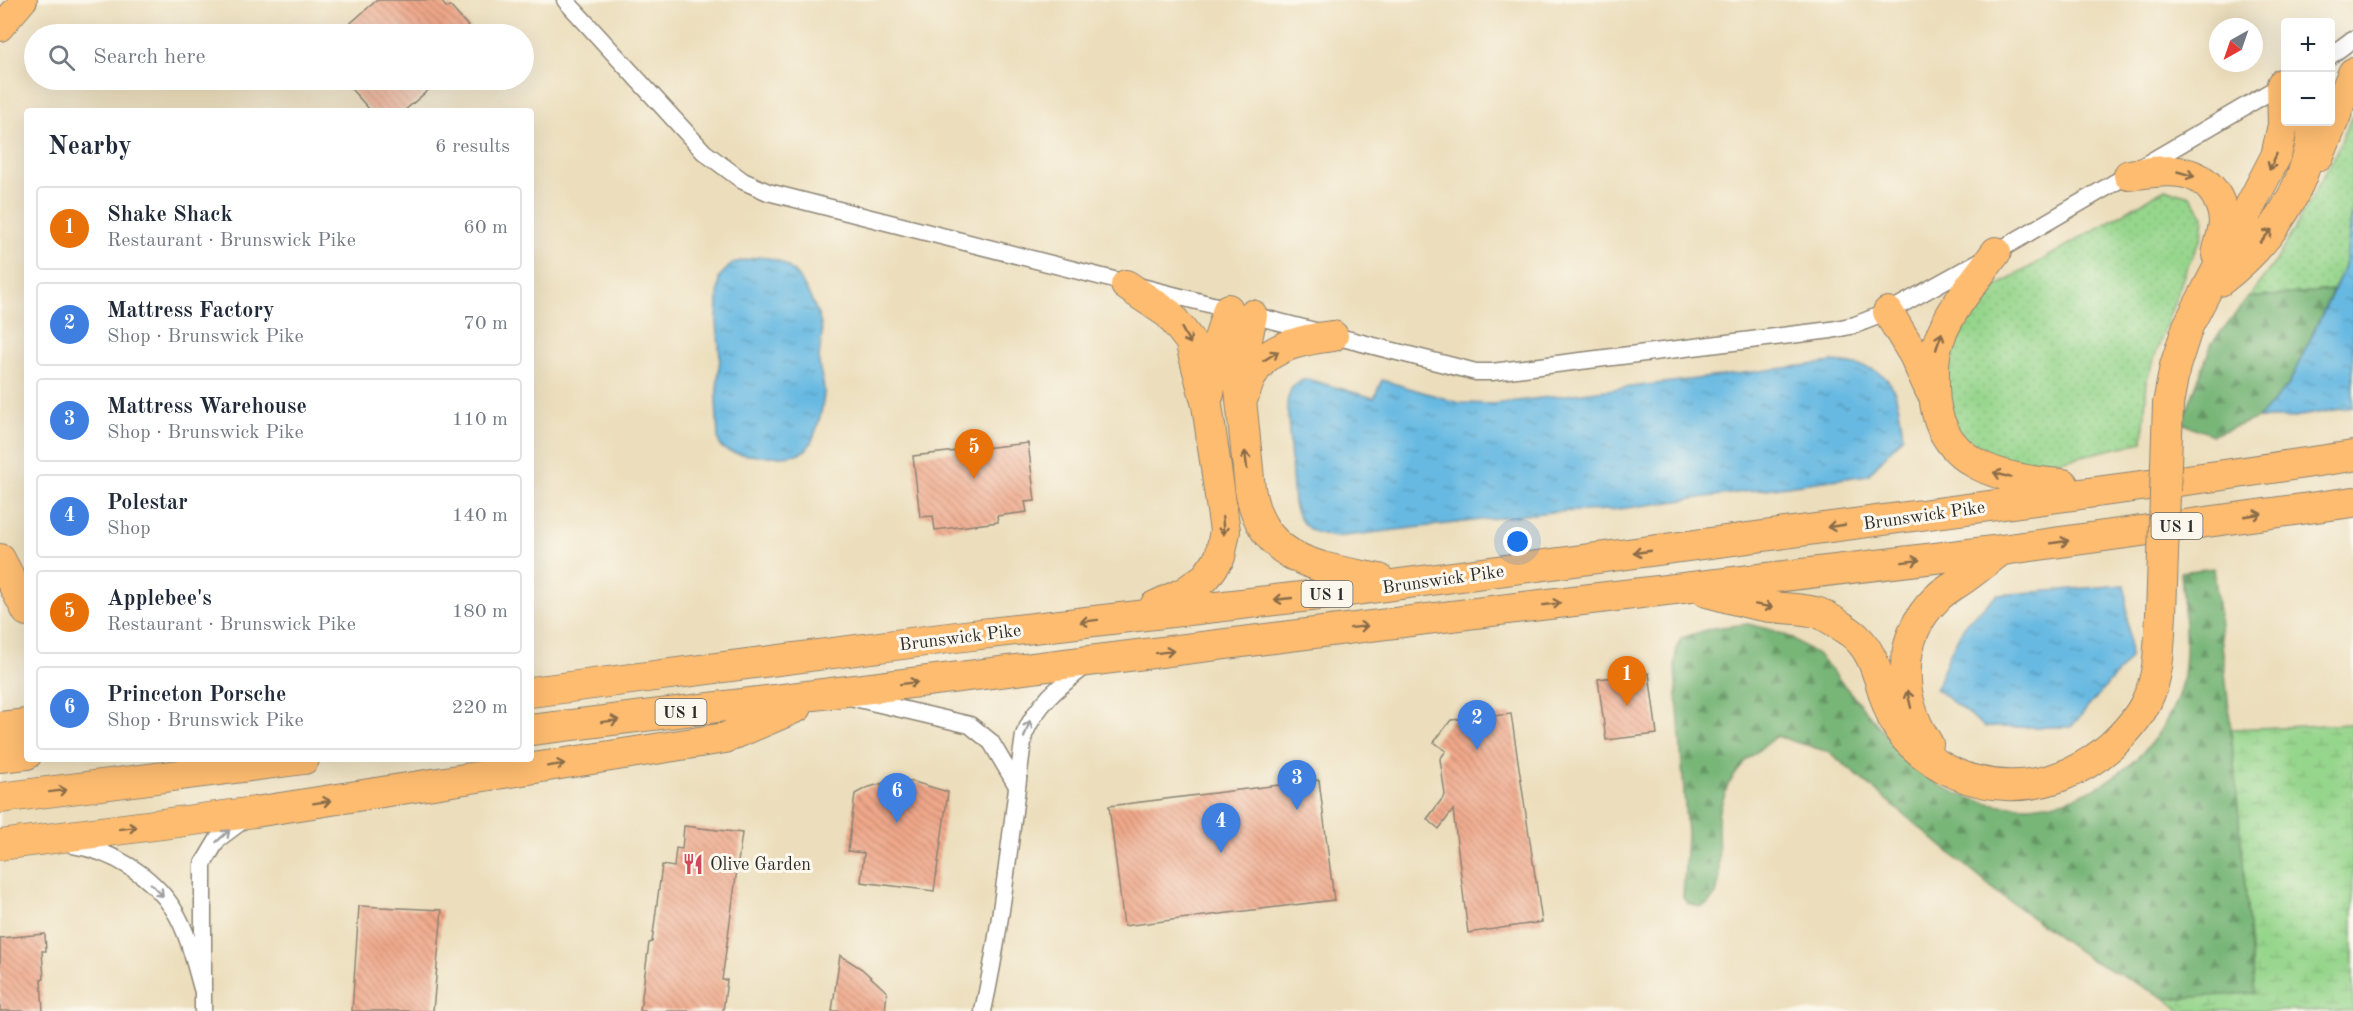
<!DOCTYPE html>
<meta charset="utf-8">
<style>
:root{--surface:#fff;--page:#f6f6f7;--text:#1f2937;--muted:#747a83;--line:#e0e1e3;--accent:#7c3aed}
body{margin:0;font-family:"Old Standard TT",serif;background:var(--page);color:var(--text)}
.controls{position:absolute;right:18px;top:18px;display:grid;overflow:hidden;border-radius:6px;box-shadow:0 6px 24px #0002}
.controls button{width:54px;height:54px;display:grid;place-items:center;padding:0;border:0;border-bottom:2px solid var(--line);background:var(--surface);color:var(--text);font:30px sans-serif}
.compass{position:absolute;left:2209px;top:18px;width:54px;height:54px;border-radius:50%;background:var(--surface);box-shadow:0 6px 24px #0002;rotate:220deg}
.you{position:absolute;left:1518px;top:542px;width:21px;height:21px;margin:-15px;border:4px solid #fff;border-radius:50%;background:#1a73e8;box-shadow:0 0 0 9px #1a73e833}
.badge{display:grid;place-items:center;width:39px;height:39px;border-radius:50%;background:var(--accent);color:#fff;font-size:20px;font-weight:700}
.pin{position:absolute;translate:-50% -50px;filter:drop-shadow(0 2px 3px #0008)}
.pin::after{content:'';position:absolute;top:32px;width:21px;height:18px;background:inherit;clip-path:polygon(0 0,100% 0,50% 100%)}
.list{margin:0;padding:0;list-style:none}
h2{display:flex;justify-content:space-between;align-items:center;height:78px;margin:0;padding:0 24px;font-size:26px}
h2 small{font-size:20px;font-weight:400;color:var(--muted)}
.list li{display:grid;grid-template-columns:39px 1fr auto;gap:18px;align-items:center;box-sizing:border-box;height:84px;margin:0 12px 12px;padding:0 12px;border:2px solid var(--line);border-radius:6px}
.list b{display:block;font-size:22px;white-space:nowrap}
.list p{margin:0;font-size:20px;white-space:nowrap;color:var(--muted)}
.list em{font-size:20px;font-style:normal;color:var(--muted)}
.icon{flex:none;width:33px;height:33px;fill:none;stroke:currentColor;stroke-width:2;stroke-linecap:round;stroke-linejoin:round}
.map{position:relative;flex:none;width:2353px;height:1011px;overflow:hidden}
.search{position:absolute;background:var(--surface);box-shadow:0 6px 24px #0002;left:24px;top:24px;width:510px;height:66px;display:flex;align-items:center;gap:15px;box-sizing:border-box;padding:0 21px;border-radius:33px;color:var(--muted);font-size:22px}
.panel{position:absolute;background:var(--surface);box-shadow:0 6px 24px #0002;left:24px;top:108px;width:510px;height:654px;border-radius:6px}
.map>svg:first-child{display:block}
</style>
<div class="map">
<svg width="2353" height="1011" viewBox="0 0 2353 1011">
<defs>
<pattern id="green-dots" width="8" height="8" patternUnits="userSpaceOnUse" patternTransform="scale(1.5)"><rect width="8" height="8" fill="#96d58c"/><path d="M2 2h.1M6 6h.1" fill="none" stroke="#81b779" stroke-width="1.8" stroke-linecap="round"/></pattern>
<pattern id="forest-firs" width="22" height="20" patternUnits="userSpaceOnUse" patternTransform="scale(1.5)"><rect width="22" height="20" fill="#78b678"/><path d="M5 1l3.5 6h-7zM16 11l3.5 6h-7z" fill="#639463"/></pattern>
<pattern id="wetland-marsh" width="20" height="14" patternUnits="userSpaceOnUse" patternTransform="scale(1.5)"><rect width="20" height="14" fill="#96d58c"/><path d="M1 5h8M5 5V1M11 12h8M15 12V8" fill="none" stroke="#81b779"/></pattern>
<pattern id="water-ripples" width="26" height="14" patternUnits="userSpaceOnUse" patternTransform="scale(1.5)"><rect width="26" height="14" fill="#67b9e2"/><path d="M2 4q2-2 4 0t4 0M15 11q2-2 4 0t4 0" fill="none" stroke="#5597b7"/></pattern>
<pattern id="building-back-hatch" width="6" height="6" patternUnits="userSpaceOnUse" patternTransform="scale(1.5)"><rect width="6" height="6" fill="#f0a88a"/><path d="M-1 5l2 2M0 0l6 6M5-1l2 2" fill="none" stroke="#c38971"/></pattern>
</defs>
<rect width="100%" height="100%" fill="#fbf7ec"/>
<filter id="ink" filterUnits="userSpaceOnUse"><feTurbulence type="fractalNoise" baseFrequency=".0167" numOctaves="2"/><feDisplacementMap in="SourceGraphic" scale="12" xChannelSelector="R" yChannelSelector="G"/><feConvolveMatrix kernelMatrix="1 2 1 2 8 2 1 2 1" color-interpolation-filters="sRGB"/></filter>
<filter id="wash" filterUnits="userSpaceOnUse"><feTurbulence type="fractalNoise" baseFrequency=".008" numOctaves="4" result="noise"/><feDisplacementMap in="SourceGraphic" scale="24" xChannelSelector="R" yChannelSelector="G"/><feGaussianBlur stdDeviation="1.35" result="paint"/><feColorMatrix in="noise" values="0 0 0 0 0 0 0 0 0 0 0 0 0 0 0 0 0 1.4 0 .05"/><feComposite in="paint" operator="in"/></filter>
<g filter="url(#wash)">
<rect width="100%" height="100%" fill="#ecdebc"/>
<path fill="url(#green-dots)" stroke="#60805c" stroke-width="1.5" d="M2353,115v90l-8,61 -12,24 -85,8 28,-37 57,-102z
M2165,189l25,7 14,21 -2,19 -16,33 -39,110 -4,63 -122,28 -24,-2 -46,-38 -12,-69 41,-65z"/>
<path fill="url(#forest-firs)" stroke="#527052" stroke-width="1.5" d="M2333,290l-45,96 -30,32 -45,17 -31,-12 30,-80 36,-45z
M2214,568l17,161 24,265 -88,5 -76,-39 -93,-67 -169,-141 -53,-16 -32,26 -16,23 -10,29 1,67 -3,13 -8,10 -7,3 -14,-4 -4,-6 4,-62 -12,-169 1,-16 5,-12 32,-10 35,-4 24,6 20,8 28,19 96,113c73,54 164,47 227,-18 15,-15 33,-45 38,-66 8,-38 3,-76 0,-114z"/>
<path fill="url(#wetland-marsh)" stroke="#60805c" stroke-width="1.5" d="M2353,724v287h-173l-13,-12 88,-6 -24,-264z"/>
<path fill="url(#water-ripples)" stroke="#497286" stroke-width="1.5" d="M2353,205v202l-65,11h-30l30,-32 57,-120z
M759,257c28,1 40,18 51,40 6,11 11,23 12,35 0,10 -4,22 -3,32 1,9 5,18 5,27 0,12 -9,54 -20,60 -16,9 -60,5 -77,0l-7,-5 -2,-8 -2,-38 4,-42 -3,-36 2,-45 14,-14z
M1833,362c59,5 63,18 70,74l-35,39 -257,35 -61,2 -214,25c-23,-3 -36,-9 -42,-33l-7,-101c3,-15 5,-20 20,-24l67,19 8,-18 78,23 33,1z
M2125,585l5,73 -59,69h-86l-49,-38 14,-36 16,-30 31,-28z"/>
<g id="blocks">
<path fill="url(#building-back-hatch)" d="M377,0h63l7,8 3,-2 25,28h-137z
M343,80h97l-36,31h-33z
M1028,443l7,58 -10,1 2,10 -30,4 1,6 -63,8 -2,-14 -13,1 -7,-61z
M1649,673l8,61 -51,6 -8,-61z
M1511,714l31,208 -74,11 -15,-123 -14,19 -12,-10 18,-24 -5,-36 6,-8 -12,-9 17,-22z
M894,780l20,2 34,10 -14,99 -73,-9 3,-29 -16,-2 7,-57 11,-6z
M1319,780l15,120 -210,26 -15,-120z
M684,826l58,7 -20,147h5l-4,31h-83l9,-68 3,-1 10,-77 12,2 2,-19 6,1z
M359,906l83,4 -9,101h-81z
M45,934l1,17h-4l2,28h-3l2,32h-43v-73z
M840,955l22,14 25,23 -2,19h-53z"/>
</g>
</g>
<g filter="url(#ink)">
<use href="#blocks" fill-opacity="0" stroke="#8c8474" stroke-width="1.5"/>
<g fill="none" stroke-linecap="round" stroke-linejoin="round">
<defs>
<path id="street" d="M565,0l139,152 39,29 25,11 708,180h16l339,-42 24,-5 33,-13 108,-60 289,-169
M2330,56l23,-17
M854,698l116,27 21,17 26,44
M73,845c39,6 79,30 101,65 15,24 21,55 29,82
M203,1011v-147l15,-25 28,-21
M983,1011c20,-91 28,-184 41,-276 13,-32 37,-50 63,-70"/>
<path id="primary" d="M0,28l24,-28"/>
<path id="highway" d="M2319,156l34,-83
M2129,175c31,-4 69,-12 88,22 4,8 7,17 7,26 -1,11 -5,22 -7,32
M1996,252c-20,28 -45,55 -57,88 -6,14 -5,30 -5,46 0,78 65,94 129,98
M2220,281c50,-38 90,-95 93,-159
M1126,285l43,29 21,27 17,64 18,126 -5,26 -14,20 -21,15 -30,14
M1888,312l26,43 16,35
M1252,315l-13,64 11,110c12,73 68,78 129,90
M1209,394l7,-45 12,-40
M1244,395c3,-9 6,-18 12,-26 16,-24 51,-30 77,-33
M2168,404l7,-38 13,-40 88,-170 7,-31 -1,-41
M0,559l27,52
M1707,592c19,5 38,11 57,14 18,3 38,2 55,7 10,4 22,13 31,19 36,25 27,78 59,110 59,57 141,57 202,4 14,-13 28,-28 36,-46 13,-26 12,-57 14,-85
M531,692l433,-56 346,-40 914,-121 129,-19
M0,727l27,-3
M531,730l1026,-127 445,-53 351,-48
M1928,744c-30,-45 -32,-106 8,-145 7,-8 17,-13 26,-19 13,-9 25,-19 37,-28
M0,757l27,-3
M0,798l304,-39
M0,845l255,-33 470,-74 72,-31"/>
</defs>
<use href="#street" stroke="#8c8474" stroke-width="19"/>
<use href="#primary" stroke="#8c8474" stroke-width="28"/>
<use href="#highway" stroke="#8c8474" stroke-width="32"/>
<use href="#street" stroke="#fff" stroke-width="16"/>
<use href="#primary" stroke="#fdbc70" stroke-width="26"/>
<use href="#highway" stroke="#fdbc70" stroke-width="30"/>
<defs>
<path id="highway-bridge" d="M2161,615l7,-211"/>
</defs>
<use href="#highway-bridge" stroke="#8c8474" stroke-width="32" stroke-linecap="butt"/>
<use href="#highway-bridge" stroke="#fdbc70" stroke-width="30"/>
</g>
<defs><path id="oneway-shaft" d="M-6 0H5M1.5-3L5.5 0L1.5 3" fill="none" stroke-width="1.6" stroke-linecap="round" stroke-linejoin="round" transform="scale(1.5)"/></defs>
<g stroke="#8a6c4a">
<use href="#oneway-shaft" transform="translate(2273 162) rotate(114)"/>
<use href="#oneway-shaft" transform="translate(2186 174) rotate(16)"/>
<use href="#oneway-shaft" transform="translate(2266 236) rotate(-49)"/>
<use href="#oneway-shaft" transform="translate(1186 336) rotate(61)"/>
<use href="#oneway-shaft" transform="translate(1939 341) rotate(-71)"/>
<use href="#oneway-shaft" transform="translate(1271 356) rotate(-32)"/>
<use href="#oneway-shaft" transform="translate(1246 460) rotate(-97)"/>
<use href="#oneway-shaft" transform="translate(2002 475) rotate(-163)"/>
<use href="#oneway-shaft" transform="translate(2253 515) rotate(-8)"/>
<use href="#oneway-shaft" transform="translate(1223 526) rotate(86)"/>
<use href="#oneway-shaft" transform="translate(1836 526) rotate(172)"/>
<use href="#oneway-shaft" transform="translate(2060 542) rotate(-8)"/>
<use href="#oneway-shaft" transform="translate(1642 552) rotate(172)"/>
<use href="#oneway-shaft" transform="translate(1911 561) rotate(-7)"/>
<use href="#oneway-shaft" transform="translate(1283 599) rotate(174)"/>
<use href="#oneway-shaft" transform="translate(1552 604) rotate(-7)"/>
<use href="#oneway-shaft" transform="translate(1764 606) rotate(10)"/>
<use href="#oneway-shaft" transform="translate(1089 621) rotate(173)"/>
<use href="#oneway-shaft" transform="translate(1359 627) rotate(-7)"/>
<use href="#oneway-shaft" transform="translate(1165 652) rotate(-7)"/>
<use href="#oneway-shaft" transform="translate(909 683) rotate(-7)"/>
<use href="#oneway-shaft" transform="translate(1909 699) rotate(-103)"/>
<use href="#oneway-shaft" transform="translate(610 721) rotate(-7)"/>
<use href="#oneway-shaft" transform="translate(556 765) rotate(-9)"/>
<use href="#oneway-shaft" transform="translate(58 791) rotate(-7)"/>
<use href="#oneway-shaft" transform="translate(322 802) rotate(-9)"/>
<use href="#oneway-shaft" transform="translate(128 828) rotate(-7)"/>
</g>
<g stroke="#a0a0a0">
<use href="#oneway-shaft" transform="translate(1027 729) rotate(-71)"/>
<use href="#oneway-shaft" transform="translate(223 836) rotate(-42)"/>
<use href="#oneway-shaft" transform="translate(157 890) rotate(46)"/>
</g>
</g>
<defs>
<symbol id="restaurant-bare" viewBox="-9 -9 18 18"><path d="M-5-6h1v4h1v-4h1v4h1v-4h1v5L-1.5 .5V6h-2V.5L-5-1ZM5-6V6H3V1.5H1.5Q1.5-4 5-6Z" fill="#d1495b" stroke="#fbf7ec" stroke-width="2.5" paint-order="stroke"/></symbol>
</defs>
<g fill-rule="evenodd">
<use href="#restaurant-bare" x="678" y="849" width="30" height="30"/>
</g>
<g text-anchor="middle" stroke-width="6" stroke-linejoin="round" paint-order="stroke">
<g fill="#fbf7ec" stroke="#696865" stroke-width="1.5">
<rect x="2151.5" y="513" width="51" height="26" rx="4.5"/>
<rect x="1301.5" y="581" width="51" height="26" rx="4.5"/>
<rect x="655.5" y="699" width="51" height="26" rx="4.5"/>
</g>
<g font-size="16" font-weight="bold" fill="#2b2b2b">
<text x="2177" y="532">US 1</text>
<text x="1327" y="600">US 1</text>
<text x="681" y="718">US 1</text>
</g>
<g font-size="18" fill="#2b2b2b" stroke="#fbf7ec">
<text transform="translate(1924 515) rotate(-8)" y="6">Brunswick Pike</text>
<text transform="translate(1443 579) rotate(-8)" y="6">Brunswick Pike</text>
<text transform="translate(960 637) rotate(-7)" y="6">Brunswick Pike</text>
</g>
<g font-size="18" fill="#2b2b2b" stroke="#fbf7ec" text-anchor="start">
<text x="710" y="870">Olive Garden</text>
</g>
</g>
</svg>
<div class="controls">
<button>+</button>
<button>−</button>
</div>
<svg class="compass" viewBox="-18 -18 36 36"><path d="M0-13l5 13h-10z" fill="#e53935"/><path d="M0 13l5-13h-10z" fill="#747a83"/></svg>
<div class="you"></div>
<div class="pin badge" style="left:1627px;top:706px;background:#e8710a">1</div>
<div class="pin badge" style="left:1477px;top:750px;background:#3f7fe0">2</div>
<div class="pin badge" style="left:1297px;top:810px;background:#3f7fe0">3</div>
<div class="pin badge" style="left:1221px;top:853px;background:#3f7fe0">4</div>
<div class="pin badge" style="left:974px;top:479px;background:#e8710a">5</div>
<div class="pin badge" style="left:897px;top:823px;background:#3f7fe0">6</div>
<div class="search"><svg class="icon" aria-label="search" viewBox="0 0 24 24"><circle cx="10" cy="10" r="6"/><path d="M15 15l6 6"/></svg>Search here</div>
<section class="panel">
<h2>Nearby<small>6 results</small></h2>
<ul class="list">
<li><span class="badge" style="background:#e8710a">1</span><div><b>Shake Shack</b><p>Restaurant · Brunswick Pike</p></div><em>60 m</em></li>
<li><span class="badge" style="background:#3f7fe0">2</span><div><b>Mattress Factory</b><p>Shop · Brunswick Pike</p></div><em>70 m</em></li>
<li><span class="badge" style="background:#3f7fe0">3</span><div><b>Mattress Warehouse</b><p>Shop · Brunswick Pike</p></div><em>110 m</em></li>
<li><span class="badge" style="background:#3f7fe0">4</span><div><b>Polestar</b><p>Shop</p></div><em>140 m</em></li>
<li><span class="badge" style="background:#e8710a">5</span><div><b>Applebee's</b><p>Restaurant · Brunswick Pike</p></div><em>180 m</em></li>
<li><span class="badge" style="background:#3f7fe0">6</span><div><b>Princeton Porsche</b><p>Shop · Brunswick Pike</p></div><em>220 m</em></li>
</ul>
</section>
</div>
